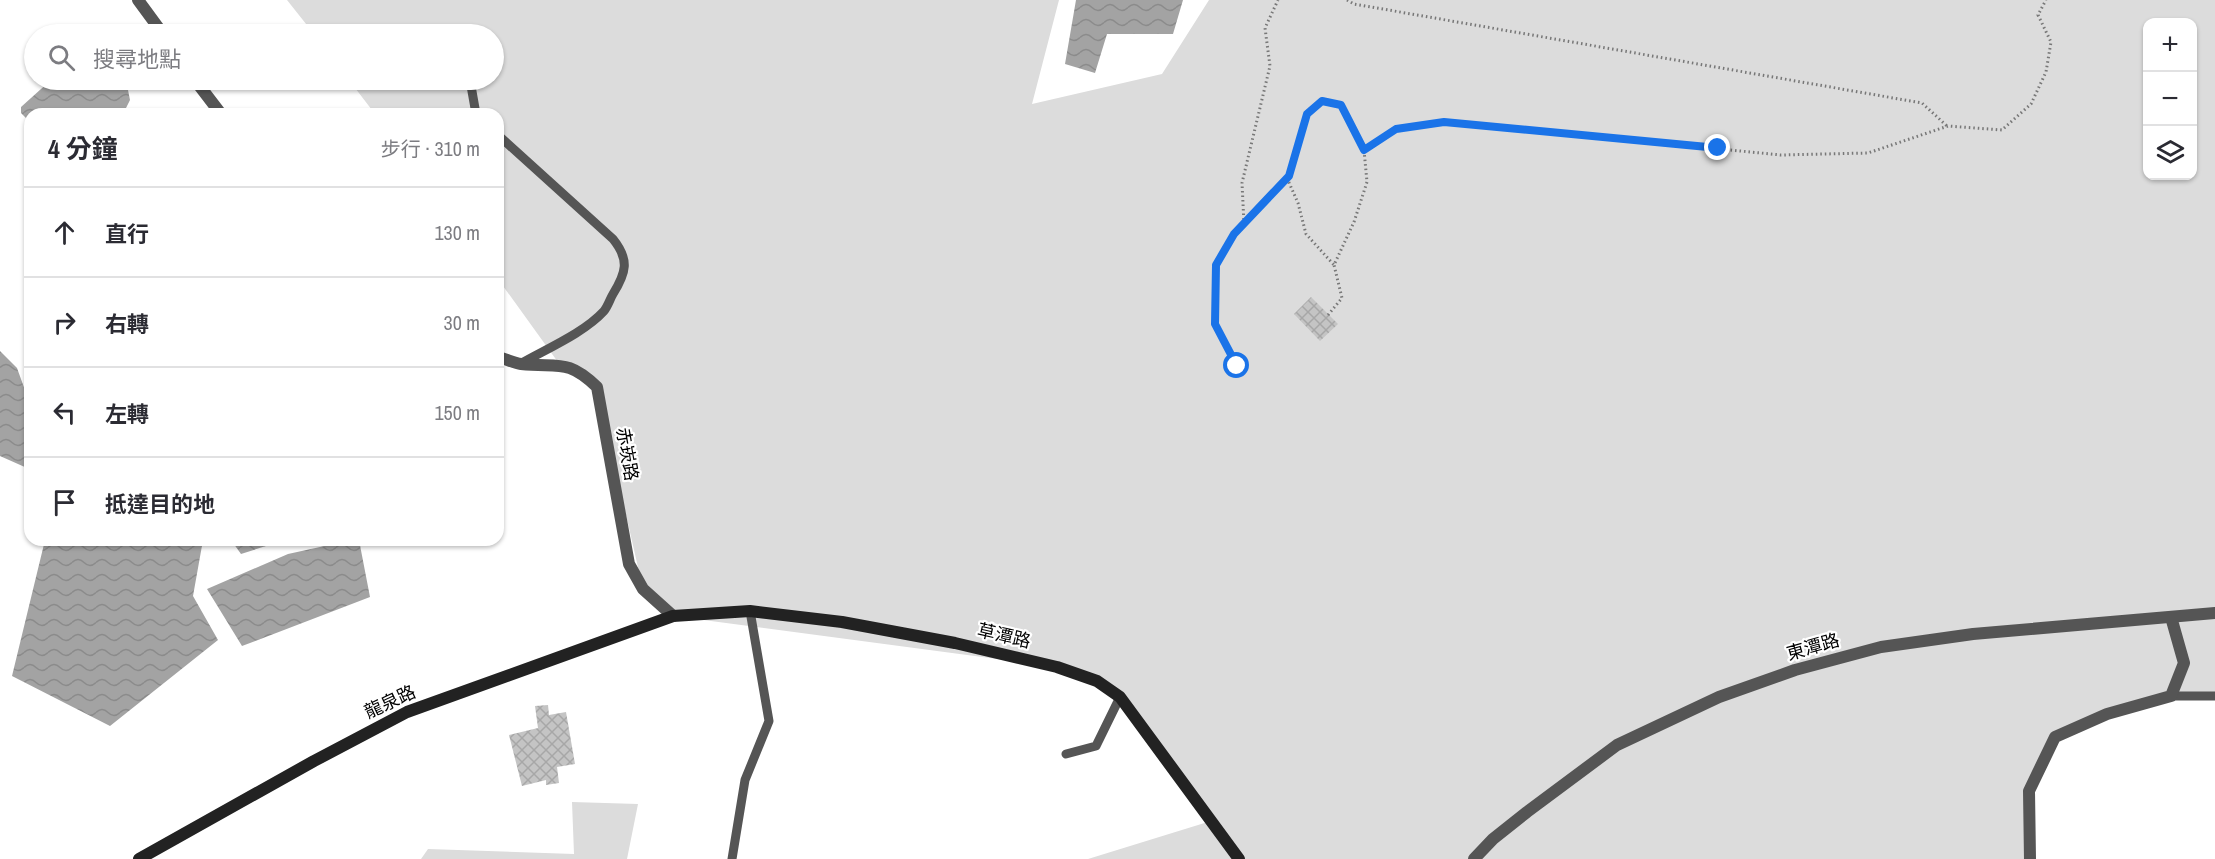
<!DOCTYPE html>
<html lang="zh-TW">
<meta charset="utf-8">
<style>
:root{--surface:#fff;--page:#f2f2f3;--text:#2b2b33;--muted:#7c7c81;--line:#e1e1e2}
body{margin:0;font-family:"Archivo Narrow","Noto Sans TC",sans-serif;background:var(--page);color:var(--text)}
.controls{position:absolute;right:18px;top:18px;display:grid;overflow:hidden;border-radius:12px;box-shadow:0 2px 4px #0004}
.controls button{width:54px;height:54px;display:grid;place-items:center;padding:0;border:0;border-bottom:2px solid var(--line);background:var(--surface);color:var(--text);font:30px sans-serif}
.stop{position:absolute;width:18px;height:18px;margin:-14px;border:4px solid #1a73e8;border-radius:50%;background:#fff}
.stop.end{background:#1a73e8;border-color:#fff;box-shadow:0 2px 6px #0008}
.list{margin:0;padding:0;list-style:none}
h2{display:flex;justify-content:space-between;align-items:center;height:78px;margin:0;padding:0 24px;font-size:26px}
h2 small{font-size:20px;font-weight:400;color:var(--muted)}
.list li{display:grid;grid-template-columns:39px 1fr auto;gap:18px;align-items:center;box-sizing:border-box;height:90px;padding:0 24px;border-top:2px solid var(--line)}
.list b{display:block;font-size:22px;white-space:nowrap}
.list em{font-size:20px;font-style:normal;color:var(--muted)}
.icon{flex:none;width:33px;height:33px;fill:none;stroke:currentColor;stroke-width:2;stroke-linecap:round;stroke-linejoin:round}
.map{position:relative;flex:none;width:2215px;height:859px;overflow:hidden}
.search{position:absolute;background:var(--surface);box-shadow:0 2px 4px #0004;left:24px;top:24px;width:480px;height:66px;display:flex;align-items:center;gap:15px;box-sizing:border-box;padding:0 21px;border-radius:33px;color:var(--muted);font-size:22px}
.panel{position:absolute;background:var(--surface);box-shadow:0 2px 4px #0004;left:24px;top:108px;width:480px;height:438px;border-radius:18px}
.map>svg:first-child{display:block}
</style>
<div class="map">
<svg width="2215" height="859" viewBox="0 0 2215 859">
<defs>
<pattern id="water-waves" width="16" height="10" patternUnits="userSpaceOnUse" patternTransform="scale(1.5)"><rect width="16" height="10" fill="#a3a3a3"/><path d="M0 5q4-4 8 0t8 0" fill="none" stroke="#8b8b8b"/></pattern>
<pattern id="building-cross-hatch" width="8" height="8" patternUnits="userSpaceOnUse" patternTransform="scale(1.5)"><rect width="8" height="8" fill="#c4c4c4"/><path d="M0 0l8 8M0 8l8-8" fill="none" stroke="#a7a7a7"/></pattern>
</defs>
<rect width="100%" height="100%" fill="#fff"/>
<path fill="#dcdcdc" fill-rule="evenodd" d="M287,0h772l-27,104 130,-30 47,-74h1006v697l-44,-1 -116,41 -26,54v68h-941l123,-38 -91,-124 -63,-30 -384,-51 -30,-27 -41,-179 -18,-35 -24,-10 -62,-86v-165h-123l-26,-34h145v-46h-180zM2148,22h44v154h-44z
M572,802l66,2 -11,55h-206l7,-10 146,5z"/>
<path fill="url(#water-waves)" d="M1076,0h107l-10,34h-66l-12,39 -30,-9z
M51,80h103l-3,3 -23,7 2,10 -7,14h-93v8l-9,-9v-6z
M0,351l17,17 13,36v63l-3,1 -27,-12z
M45,540h158l-10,56 25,44 -108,86 -98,-50z
M231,540h54l-44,14z
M352,540h7l11,57 -128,49 -35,-57 81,-35z"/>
<path fill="url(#building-cross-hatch)" d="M1311,297l27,27 -18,17 -26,-27z
M548,705l1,10 17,-3 9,52 -18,3 2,16 -13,2v-5l-24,6 -13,-51 29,-7 -3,-22z"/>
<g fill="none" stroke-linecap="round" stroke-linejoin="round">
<path stroke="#777" stroke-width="3" stroke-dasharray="1.5 3" stroke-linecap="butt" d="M1347,0l7,4 568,99 25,23
M1287,178l11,25 8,31 28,31 20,-43 13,-40 -3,-32
M1244,224l-2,-41 28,-117 -5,-38 13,-28
M1328,315l14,-17 -8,-33
M1237,366l-22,-42 1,-59 18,-31 55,-58 18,-62 14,-13 20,4 23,45 32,-21 48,-7 337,33 87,-2 80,-27 54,4 29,-26 15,-32 5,-30 -13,-27 8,-15"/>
<path stroke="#555" stroke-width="9" d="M470,80l6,34
M498,135l115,104c17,21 13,34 0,55 -3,5 -5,12 -9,17 -20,22 -58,38 -84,53
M2171,696h44
M1066,754l30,-8 24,-49
M732,859l13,-79 24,-59 -19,-110"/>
<path stroke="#555" stroke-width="12" d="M138,0l25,34
M195,80l26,34
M498,357c8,2 16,6 23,7 37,4 46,-6 76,23l32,177 14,25 30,27
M1474,859l19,-20 34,-27 90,-67 102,-48 76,-27 86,-23 92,-13 242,-21
M2030,859l-1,-68 26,-54 52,-23 64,-18 13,-33 -13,-46"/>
<path stroke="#222" stroke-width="12" d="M139,859l175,-98 93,-49 266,-96 77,-5 92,11 113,21 102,24 40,14 23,16 119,162"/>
</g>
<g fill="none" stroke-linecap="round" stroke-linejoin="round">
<path stroke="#1a73e8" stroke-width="8" d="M1237,366l-22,-42 1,-59 18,-31 55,-58 18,-62 15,-13 19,4 23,45 32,-21 48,-7 274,26"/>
</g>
<g text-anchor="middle" stroke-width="4.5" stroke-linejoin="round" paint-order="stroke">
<g font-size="18" fill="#000" stroke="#fff">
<text transform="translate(627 454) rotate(80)" y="6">赤崁路</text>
<text transform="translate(1004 636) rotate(13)" y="6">草潭路</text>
<text transform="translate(1813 647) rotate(-16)" y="6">東潭路</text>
<text transform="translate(390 702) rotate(-25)" y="6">龍泉路</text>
</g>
</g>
</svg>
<div class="controls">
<button>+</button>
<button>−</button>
<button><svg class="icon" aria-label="layers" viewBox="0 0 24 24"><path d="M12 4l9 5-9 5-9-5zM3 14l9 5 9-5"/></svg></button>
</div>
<div class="stop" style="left:1237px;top:366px"></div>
<div class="stop end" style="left:1718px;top:148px"></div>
<div class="search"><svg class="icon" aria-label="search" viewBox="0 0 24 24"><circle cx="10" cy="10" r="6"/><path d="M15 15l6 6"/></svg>搜尋地點</div>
<section class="panel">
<h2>4 分鐘<small>步行 · 310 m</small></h2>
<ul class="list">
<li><svg class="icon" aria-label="ahead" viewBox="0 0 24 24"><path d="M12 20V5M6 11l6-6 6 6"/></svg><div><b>直行</b></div><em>130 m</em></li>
<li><svg class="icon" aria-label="right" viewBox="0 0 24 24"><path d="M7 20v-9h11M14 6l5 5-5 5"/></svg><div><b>右轉</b></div><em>30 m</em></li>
<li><svg class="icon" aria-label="left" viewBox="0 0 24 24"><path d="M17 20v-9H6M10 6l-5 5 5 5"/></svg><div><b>左轉</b></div><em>150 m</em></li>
<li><svg class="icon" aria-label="arrive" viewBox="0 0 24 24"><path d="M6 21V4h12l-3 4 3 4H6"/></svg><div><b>抵達目的地</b></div></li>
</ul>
</section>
</div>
